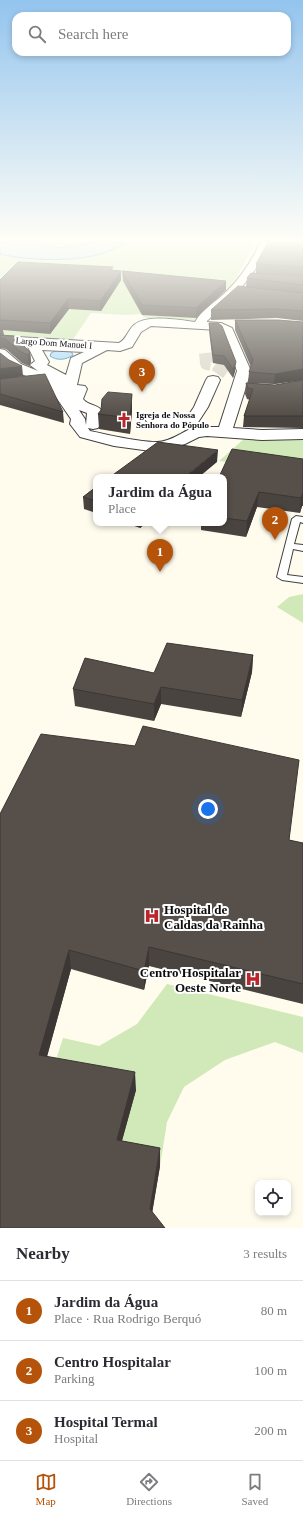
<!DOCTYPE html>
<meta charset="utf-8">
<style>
:root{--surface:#fff;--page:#f7f7f7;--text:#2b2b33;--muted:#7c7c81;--line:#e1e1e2;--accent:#b45309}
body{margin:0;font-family:Georgia,serif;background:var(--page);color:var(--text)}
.controls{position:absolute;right:12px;bottom:12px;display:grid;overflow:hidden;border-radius:8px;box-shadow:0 2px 6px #0003}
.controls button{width:36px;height:36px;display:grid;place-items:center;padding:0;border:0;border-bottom:1px solid var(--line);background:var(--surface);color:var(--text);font:20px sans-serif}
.you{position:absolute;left:208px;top:809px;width:14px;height:14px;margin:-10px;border:3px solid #fff;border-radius:50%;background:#1a73e8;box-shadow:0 0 0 6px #1a73e833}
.badge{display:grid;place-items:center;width:26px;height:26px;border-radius:50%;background:var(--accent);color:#fff;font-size:13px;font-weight:700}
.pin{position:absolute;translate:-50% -33px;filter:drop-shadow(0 1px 2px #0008)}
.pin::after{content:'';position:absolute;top:21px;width:14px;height:12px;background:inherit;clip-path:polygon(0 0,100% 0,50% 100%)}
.popup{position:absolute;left:93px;top:474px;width:134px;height:52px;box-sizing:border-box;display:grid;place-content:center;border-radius:8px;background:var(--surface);filter:drop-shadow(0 1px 3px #0005);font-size:13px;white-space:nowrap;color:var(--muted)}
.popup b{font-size:15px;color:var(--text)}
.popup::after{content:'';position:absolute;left:50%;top:100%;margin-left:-8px;border:8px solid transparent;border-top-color:var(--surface)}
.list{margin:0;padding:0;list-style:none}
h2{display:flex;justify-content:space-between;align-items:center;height:52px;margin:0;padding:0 16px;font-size:17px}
h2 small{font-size:13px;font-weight:400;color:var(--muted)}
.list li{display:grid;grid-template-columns:26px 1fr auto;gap:12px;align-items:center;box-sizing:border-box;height:60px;padding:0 16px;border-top:1px solid var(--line)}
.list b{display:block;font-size:15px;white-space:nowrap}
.list p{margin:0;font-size:13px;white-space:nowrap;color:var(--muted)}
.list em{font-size:13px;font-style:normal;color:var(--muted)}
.icon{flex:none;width:22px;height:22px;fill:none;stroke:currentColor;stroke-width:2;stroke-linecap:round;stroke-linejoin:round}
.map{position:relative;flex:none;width:303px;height:1228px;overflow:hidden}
.search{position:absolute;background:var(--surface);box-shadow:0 2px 6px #0003;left:12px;right:12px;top:12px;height:44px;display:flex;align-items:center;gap:10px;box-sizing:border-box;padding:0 14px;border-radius:12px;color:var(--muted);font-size:15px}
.sheet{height:232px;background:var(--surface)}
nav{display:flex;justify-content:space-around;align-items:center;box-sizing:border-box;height:56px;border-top:1px solid var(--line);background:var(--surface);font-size:11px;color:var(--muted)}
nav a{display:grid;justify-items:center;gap:2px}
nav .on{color:var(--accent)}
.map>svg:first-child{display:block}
</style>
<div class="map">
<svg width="303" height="1228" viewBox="0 0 303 1228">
<rect width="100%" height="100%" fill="#fffcee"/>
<path fill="#d1e9b8" d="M0,242h256l-19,35 -10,13 -30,28 -1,2 2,2 -52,-2 1,-2 -4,-1 -1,-3 -16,1 -35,-2 -19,28 -72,-4z
M245,438l58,1v34l-84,-12z
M303,594v29l-26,-16 12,-10z
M167,984l136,33v36l-28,-11 -50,18 -41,27 -17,35 -7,44 -43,-8 -66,-83 12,-37 36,8 38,-22z"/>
<path fill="#b3dcf6" stroke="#3a91cd" d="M0,242h34l21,6 21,-2 15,-4h35c-28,22 -92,20 -126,12z
M57,350l14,1 2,4c-7,5 -16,6 -23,1l1,-3z"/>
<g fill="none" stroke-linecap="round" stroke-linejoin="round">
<path stroke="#dbd8cc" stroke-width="14" stroke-dasharray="14 8" stroke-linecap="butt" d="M206,353l1,10 16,3 -10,14"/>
<defs>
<path id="lane" d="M296,516l7,1v6l-3,-1 -6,22 9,1v6l-10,-2 -6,26 16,2v6l-21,-3 -5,-3 15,-58z"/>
<path id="street" d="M260,242h10c-16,37 -35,52 -63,79v1l14,1 11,5 19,43 -18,57 29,2 41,-1v10l-41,1 -55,-4 -8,1 -14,7 -27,8 -44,-6 -34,-9 -10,-13 1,-5 -24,-35 -36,-14 -11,-10v-11l5,1 16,14 17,7 -8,-6 5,-4 -8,-16 -27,-1v-8l119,7c7,-3 9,-13 15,-18 13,-11 45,-5 61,-3 6,-12 22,-21 32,-31 14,-14 25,-30 33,-49zM151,326l67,4 5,3 14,38 -18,56c-10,0 -21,-1 -31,3 -10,5 -20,12 -31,12 -20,0 -47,-7 -67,-11l-2,-3 5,1 5,-1 2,-3 2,-14c-4,-7 -14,-5 -19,-12l4,-10 -2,-3 -8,-1 5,-22 25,-13 13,1 12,-4 9,-15zM42,350l42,2 -13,6 -5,17 -19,-10 2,-3zM79,410l8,3 -1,12 -1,-6z
M213,376l5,1 2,3 -12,27 -13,20 -5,1 -38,-5 -5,-1 -2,-3 2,-3 5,-1 34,4 8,-12 12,-27 2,-3z"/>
</defs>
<use href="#lane" stroke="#404040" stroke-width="2"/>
<use href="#street" stroke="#404040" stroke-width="2"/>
<use href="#lane" fill="#fff" fill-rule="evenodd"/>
<use href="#street" fill="#fff" fill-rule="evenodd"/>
</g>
<path fill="#4a4440" d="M303,242v79l-26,-3 -66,2v-10l35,-23 1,-9 9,-5v-9z
M114,271l7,9 -20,31 -32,-2 -19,25 -47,-4 1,5h-4v-55z
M122,271l104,19 -30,28 -54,-3 -19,-34z
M235,320l68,2v58l-29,4 -26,-1 1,-11 2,-5 -16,-37z
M209,323l26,48 -2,7 -9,-13 -11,-2 -4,-32z
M0,335l30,17 1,10 -2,4 -7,-3 -16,-14 -6,-1z
M0,353l23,23 -7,1 47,35 1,11 -64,-18z
M303,380v48l-60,-1 1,-11 6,-16 -3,-1 -2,-5 1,-11 29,2z
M132,394v16l-2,24 -31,-5 -1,-15z
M303,459v47h-1l-2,7 -43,-6 -11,30 -45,-7v-7h23v-46z
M96,487v26l-12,-4 -1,-12z
M126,523h20l-6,5z
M253,655l-1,17 -11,45 -80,-13 -7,17 -79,-15 -2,-17 81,-16z
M0,814l289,26 14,3v161l-154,-38 -5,24 -73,-21 -24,88 89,33 -14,51 38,7v18l-8,46 -152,16z"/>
<path fill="#3c3734" d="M121,271v9l-20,31 -1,-10z
M226,281v9l-30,28v-10z
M68,299l1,10 -19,25v-11z
M30,352l1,10 -2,4 -1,-11z
M236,362l-1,9 -2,7v-9z
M22,366l1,10 -23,4v-11z
M303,369v11l-29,4 1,-10z
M132,394v16l-2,24v-16z
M218,450l-1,12 -18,15h-14z
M259,492l-2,15 -11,30 1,-16z
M303,493l-1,13 -2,7 1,-15z
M140,523h6l-6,5z
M253,655l-1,17 -11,45 1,-17z
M161,687v17l-7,17v-17z
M149,947v19l-5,24v-19z
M69,950l2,19 -29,105 -3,-19z
M135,1072l1,18 -19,68v-18z
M160,1148v18l-10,60v-17z"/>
<path fill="#564f4a" stroke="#3c3734" d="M268,242h35v25l-47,-3z
M18,262l95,5 -2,3 10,1 -21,30 -32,-2 -18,24 -50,-3v-40z
M122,271l104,10 -30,27 -54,-3z
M251,273l52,3v9l-56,-7z
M238,286l65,7v18l-25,-2 -67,1z
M235,320h43l25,2v47l-28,5 -26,-2 4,-12z
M209,323h9l4,3 14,36 -3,7 -9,-13 -11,-1z
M0,335l14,1 16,16 -2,3 -7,-3 -16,-13 -5,-1z
M0,353l9,7 13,6 -22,3z
M45,374l18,38 -63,-18v-15z
M303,380v36h-59l9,-27 -5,-1 -2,-5 29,2z
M108,392l24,2 -2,24 -32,-4 3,-4 1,-11z
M158,442l60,8 -33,27h-75z
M232,449l71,10v34l-2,5 -42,-6 -12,29 -23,-3v-41h-5z
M96,487v14l-13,-4z
M167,643l86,12 -11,45 -81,-13 -7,17 -81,-15 12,-31 69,15z
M143,726l156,34 -10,80 14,3v141l-154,-37 -5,24 -75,-21 -30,105 96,17 -18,68 43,8 -10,61 15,19h-165v-414l41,-80 94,12z"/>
<linearGradient id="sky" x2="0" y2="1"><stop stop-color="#93c4ee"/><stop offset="0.58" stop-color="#fffef7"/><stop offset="1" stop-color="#fffef7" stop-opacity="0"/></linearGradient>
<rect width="303" height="414" fill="url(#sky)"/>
<defs>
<symbol id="church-bare" viewBox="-9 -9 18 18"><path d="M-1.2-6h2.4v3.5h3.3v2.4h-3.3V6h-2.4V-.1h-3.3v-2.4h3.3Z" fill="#bd252b" stroke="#fff" stroke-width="2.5" paint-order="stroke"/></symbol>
<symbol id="hospital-bare" viewBox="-9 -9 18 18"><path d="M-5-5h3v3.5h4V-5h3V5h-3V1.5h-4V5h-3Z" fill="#bd252b" stroke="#fff" stroke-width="2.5" paint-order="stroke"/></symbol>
</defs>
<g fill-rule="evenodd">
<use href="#church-bare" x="113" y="409" width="22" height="22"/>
<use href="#hospital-bare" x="141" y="905" width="22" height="22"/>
<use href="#hospital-bare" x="242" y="968" width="22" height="22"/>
</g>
<g text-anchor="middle" stroke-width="4" stroke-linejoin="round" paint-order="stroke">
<g font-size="9" fill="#0d0d0d" stroke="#fff">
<text transform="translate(54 343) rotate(4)" y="3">Largo Dom Manuel I</text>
</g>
<g font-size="9" font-weight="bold" fill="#0d0d0d" stroke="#fff" text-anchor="start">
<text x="136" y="418">Igreja de Nossa<tspan x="136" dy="10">Senhora do Pópulo</tspan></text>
</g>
<g font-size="13" font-weight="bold" fill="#0d0d0d" stroke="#fff" text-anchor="start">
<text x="164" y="914">Hospital de<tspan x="164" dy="15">Caldas da Rainha</tspan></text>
<text x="241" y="977" text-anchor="end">Centro Hospitalar<tspan x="241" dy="15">Oeste Norte</tspan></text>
</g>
</g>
</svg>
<div class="controls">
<button><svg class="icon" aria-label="locate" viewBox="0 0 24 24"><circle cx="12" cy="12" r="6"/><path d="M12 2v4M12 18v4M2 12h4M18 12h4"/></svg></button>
</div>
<div class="you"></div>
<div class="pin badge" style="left:160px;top:572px">1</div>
<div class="popup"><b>Jardim da Água</b>Place</div>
<div class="pin badge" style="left:275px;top:540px">2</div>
<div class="pin badge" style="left:142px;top:392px">3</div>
<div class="search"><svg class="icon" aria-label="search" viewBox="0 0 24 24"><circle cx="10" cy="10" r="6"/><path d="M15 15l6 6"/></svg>Search here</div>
</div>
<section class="sheet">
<h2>Nearby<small>3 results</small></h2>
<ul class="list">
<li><span class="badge">1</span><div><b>Jardim da Água</b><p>Place · Rua Rodrigo Berquó</p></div><em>80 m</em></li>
<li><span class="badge">2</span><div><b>Centro Hospitalar</b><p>Parking</p></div><em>100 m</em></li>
<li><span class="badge">3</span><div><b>Hospital Termal</b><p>Hospital</p></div><em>200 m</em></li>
</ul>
</section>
<nav>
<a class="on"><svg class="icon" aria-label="map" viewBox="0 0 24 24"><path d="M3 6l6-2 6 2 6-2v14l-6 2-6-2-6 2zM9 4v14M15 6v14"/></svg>Map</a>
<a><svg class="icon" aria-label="directions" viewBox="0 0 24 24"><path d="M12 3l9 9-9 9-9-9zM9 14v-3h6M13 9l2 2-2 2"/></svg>Directions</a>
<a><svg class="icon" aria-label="saved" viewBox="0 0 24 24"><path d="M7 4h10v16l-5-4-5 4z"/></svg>Saved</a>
</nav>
